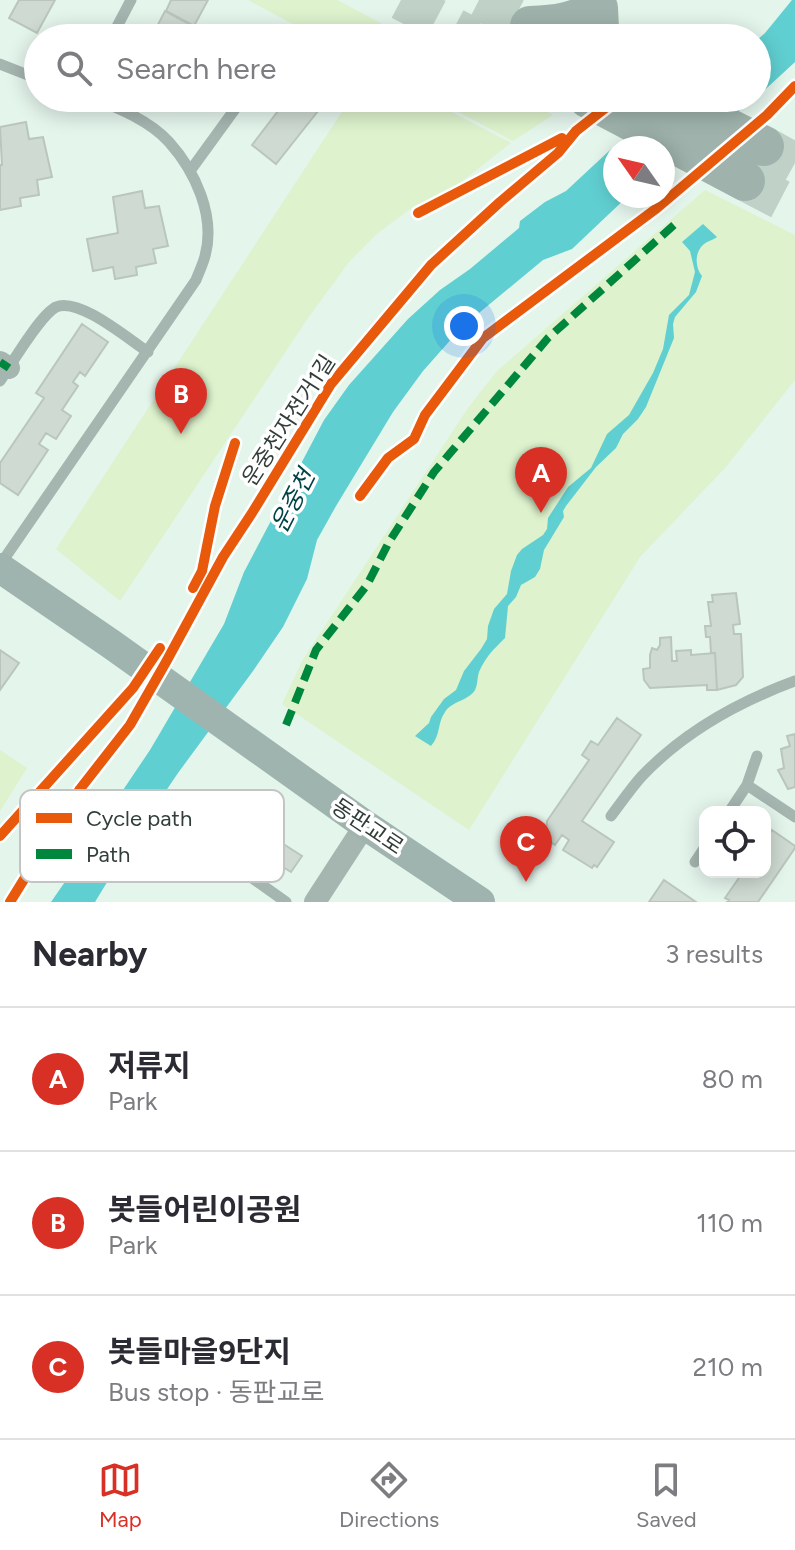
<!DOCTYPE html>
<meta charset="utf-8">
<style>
:root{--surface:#fff;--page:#f7f7f7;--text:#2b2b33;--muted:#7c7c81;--line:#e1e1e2;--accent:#d93025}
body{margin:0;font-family:Figtree,"Noto Sans KR",sans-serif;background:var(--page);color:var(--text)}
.controls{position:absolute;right:24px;bottom:24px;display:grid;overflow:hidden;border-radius:16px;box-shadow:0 4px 20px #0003}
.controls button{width:72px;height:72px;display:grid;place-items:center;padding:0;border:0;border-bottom:2px solid var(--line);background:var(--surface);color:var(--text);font:40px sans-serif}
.compass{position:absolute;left:603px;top:136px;width:72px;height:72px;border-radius:50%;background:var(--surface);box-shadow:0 4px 20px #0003;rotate:304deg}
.you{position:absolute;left:464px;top:326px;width:28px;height:28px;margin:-20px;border:6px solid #fff;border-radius:50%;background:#1a73e8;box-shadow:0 0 0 12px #1a73e833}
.badge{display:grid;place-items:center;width:52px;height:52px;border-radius:50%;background:var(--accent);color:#fff;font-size:26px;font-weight:700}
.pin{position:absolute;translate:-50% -66px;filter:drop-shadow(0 2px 4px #0008)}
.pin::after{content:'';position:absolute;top:42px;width:28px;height:24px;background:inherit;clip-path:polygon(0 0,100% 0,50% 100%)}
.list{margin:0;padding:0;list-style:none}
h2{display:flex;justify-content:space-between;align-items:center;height:104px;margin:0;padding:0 32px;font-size:34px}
h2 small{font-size:26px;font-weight:400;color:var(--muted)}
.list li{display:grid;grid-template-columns:52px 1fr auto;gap:24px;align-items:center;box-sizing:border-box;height:144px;padding:0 32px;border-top:2px solid var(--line)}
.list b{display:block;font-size:30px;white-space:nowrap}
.list p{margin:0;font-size:26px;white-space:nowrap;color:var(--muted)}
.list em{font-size:26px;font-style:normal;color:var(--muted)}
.icon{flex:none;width:44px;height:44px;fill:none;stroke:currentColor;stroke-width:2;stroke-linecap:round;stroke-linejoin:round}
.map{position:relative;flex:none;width:795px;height:902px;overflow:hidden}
.search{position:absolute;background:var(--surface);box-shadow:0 4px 20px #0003;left:24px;right:24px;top:24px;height:88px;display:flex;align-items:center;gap:20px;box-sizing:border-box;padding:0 28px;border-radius:44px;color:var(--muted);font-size:30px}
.sheet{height:536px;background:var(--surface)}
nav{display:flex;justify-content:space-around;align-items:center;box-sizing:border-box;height:112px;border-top:2px solid var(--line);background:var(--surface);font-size:22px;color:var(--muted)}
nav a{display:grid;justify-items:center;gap:4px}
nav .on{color:var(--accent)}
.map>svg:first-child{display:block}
</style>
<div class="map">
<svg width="795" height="902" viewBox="0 0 795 902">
<rect width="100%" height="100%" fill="#e4f5ec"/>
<path fill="#ddf2cd" d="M248,0h89l72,38h-90z
M351,98h74l86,45 -64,50 -37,16 -32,24 -29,29 -41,56 -188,283 -64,-52z
M432,98h89l32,17 -40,26z
M705,190l90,45v145l-70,88 -85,89 -171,273 -187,-126 20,-43 166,-253 29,-37z
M0,750l27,18 -27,43z"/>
<path fill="#60cfd1" d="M792,0h3v62l-38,35v-57l8,-7z
M680,98h76l-93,69v-19h-48v48h13l-56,53 -29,11 -81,67 -39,44 -30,41 -57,94 -19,34 -10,39 -24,48 -30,44 -75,102 -44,65 -39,64h-44l27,-39 13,-17 16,-35 12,-15 31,-46 74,-126 20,-52 80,-152 25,-35 59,-66 32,-29 30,-21 49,-41 1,-7 25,-19 21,-11 43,-40z
M703,224l14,13c-4,3 -9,4 -13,7 -10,8 -9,24 -2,32l-6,16 -21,25 -2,7 1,14 -28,69 -8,12 -15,15 -7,14 -20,19 -30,39 -3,5 1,6 -20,33 -4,19 -5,8 -14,8 -5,12 -8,9 -3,32c-12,12 -19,18 -26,34 -2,6 -1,12 -4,18 -7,11 -23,11 -30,22 -8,11 -4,23 -14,34l-16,-10 14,-13 2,-6 13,-18 12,-9 8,-19 17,-22 6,-10 1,-13 6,-17 13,-15 4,-23 6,-16 5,-6 21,-14 4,-6 1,-11 20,-31 23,-19 16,-34 22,-19 24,-42 10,-24 6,-34 20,-20 6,-23 -5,-21 -8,-9z"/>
<path fill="#cedad2" stroke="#bac6bd" stroke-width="2" d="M19,0h36l-18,33 -28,-15z
M171,0h37l-14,26 -28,-15z
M165,11l28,15 -6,12h-36z
M288,98h24l10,8 -46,58 -24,-19z
M26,122l3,17 14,-2 9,40 -15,3 2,15 -19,3 1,8 -21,4v-45h2l-2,-38z
M142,191l3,17 14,-2 9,40 -15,3 3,14 -20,4 1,8 -22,4 -2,-12 -20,4 -6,-32 31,-6 -5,-36z
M82,324l26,18 -23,34 -5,-4 -7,10 5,4 -16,24 9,6 -15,23 -10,-6 -7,11 9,6 -30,45 -18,-12v-20l44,-65 -8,-5z
M736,593l4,31 -7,1 1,9h7l2,43 -7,8 -19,5 -2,-37h-4l-1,-16h-4l-1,-11h6l-3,-24h5l-1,-7z
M671,637l1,24h5l-1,-10 15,-1v5l24,-2 2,37h-10v-5l-57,3 -6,-8 -1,-11 7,-1v-13l2,-7 5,2 3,-5v-7z
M0,650l19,13 -19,27z
M617,718l24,17 -59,86 32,21 -17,25 -3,-2 -2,3 -29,-18 6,-10 -7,-5 -7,10 -3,-2 -6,-9 1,-13 42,-61 -7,-5 9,-14 7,4z
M795,734v53l-7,2 -10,-19 6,-2 -3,-19 9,-3 -3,-10z
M772,830l23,16v2l-37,54h-31l2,-2 -4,-2 18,-26h22v-32z
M271,836l31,20 -11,16 -13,-8 -5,2 -9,13 -11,-8 2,-3 -15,-10 10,-14 13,8 11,-2z
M664,880l32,22h-47z"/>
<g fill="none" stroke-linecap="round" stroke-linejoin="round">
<path stroke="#c0d1c8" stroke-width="40" stroke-dasharray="40 20" stroke-linecap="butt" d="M401,0l72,38
M479,0l51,26
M764,146l31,17
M745,181l50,26"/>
<path stroke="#a5b5b0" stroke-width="11" d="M111,38l20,-38
M287,38l3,-4
M0,64l38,15
M190,171l53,-73
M0,381c11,-16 40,-66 56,-74 23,-10 72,32 92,45
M0,565l196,-285c3,-8 7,-16 9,-24 11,-40 -10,-85 -36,-114 -19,-21 -50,-34 -76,-44
M747,785l48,32
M729,812l18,-27 10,-29
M611,816c10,-13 20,-28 31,-40 42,-44 96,-74 153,-95
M228,861l22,-34 -20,-15 -23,34 79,56
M695,862l10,-15"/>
<path stroke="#a5b5b0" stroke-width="22" d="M0,362l9,6
M315,902l50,-77"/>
<path stroke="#a0b4af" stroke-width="30" d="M0,568l111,76 254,181 115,77"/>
<path stroke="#9fb3ac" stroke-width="40" d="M530,26c25,-1 46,-3 68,-18l1,21 3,9
M588,98l157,83
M668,98l96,48"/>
<path stroke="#00873e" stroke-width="8" stroke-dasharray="16 8" stroke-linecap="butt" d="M0,362l9,6
M286,725l30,-75 51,-65 22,-43 45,-70 114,-134 126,-113"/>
<defs>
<path id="cycleway" d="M418,213l144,-75
M360,496l28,-38 26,-19 11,-24 58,-77 174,-130 110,-93 28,-29
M193,588l9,-17 13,-65 20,-63
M0,836l133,-148 27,-40
M10,902l70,-113 50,-64 36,-63 57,-105 29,-44 79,-129 100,-119 69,-63 58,-49 18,-22 42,-33"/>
</defs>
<use href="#cycleway" stroke="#fff" stroke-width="15"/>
<use href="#cycleway" stroke="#e8590c" stroke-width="10"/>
</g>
<g text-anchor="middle" stroke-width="7" stroke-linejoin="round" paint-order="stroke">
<g font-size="22" fill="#323f39" stroke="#fff">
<text transform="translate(288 420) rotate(-57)" y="8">운중천자전거1길</text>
<text transform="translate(368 826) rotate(34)" y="8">동판교로</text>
</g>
<g font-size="24" font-style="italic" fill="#004346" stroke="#fff">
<text transform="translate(293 501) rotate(-63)" y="8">운중천</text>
</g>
</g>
<rect x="20" y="790" width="264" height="92" rx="12" fill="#fff" stroke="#c2c5c4" stroke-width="2"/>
<rect x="36" y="813" width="36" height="10" fill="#e8590c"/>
<rect x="36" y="849" width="36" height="10" fill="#00873e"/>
<g font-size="22" fill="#323f39">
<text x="86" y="826">Cycle path</text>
<text x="86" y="862">Path</text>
</g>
</svg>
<div class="controls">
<button><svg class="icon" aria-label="locate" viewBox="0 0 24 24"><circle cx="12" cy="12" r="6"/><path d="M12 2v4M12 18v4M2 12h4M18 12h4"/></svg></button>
</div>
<svg class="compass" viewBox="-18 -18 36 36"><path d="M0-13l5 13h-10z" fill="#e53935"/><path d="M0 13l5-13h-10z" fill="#7c7c81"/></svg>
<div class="you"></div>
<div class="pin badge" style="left:541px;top:513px">A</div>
<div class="pin badge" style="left:181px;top:434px">B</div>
<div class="pin badge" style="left:526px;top:882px">C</div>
<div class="search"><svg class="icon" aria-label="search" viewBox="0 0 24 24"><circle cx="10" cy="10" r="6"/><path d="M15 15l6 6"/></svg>Search here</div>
</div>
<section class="sheet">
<h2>Nearby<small>3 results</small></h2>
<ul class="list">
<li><span class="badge">A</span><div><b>저류지</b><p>Park</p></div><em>80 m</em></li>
<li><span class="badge">B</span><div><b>봇들어린이공원</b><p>Park</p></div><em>110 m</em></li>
<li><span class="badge">C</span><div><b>봇들마을9단지</b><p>Bus stop · 동판교로</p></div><em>210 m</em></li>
</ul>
</section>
<nav>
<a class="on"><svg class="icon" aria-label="map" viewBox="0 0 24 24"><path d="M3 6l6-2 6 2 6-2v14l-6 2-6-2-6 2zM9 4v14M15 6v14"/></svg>Map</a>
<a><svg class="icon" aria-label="directions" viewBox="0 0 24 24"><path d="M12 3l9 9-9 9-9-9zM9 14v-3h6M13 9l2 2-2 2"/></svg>Directions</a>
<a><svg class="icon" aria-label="saved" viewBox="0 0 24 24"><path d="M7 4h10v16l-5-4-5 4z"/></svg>Saved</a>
</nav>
